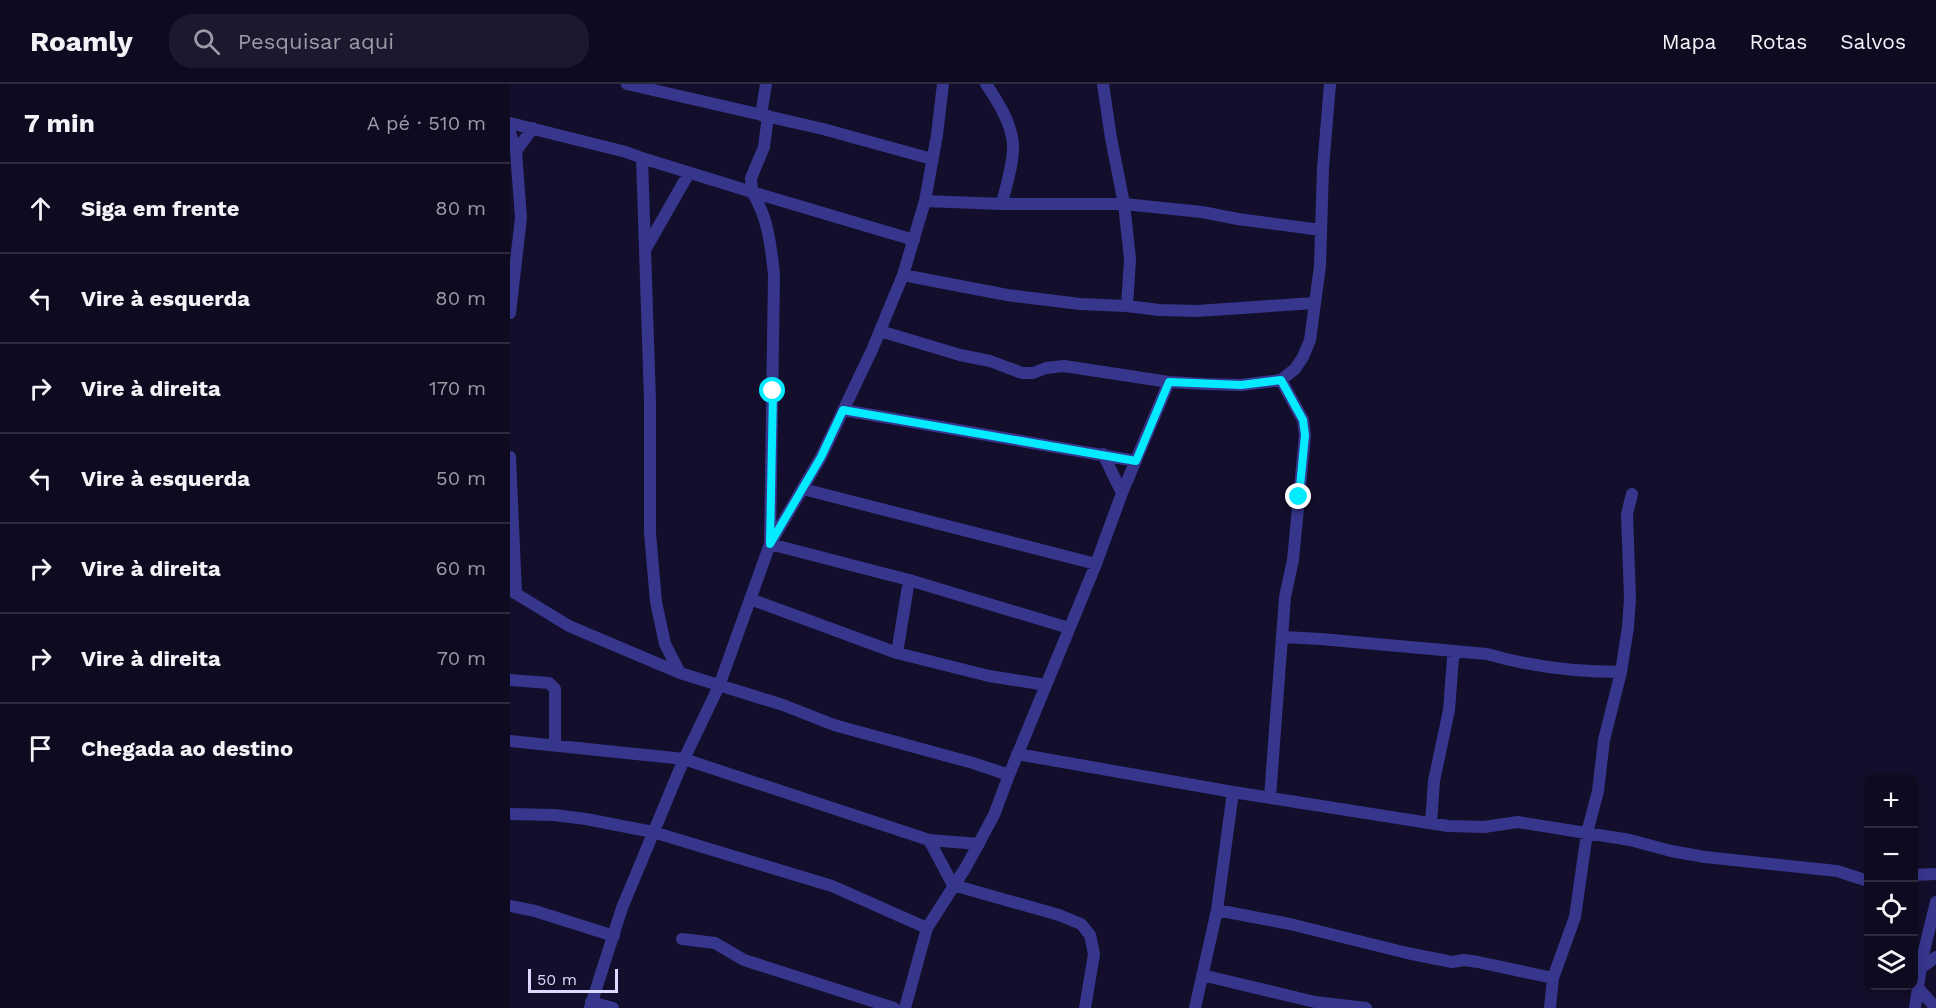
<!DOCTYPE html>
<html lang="pt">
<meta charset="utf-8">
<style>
:root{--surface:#0e0a20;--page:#1c182d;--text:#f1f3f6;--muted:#9b9aa5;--line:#2e2b3e}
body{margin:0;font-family:"Work Sans",sans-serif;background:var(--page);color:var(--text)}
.controls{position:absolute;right:18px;bottom:18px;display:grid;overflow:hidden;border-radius:12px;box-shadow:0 3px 9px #0003}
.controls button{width:54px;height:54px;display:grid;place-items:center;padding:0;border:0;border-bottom:2px solid var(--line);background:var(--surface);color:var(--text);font:30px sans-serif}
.scale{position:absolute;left:18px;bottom:15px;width:90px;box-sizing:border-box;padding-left:6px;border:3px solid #dcd8ff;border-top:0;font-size:16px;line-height:21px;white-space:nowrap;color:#dcd8ff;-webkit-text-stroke:4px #130e2b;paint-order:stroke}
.stop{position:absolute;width:18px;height:18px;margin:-14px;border:4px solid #04ebff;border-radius:50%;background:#fff}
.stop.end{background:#04ebff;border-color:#fff;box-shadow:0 2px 6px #0008}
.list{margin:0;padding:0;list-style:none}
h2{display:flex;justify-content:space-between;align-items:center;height:78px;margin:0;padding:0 24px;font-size:26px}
h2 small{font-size:20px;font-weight:400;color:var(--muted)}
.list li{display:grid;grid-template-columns:39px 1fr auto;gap:18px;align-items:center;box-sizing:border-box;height:90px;padding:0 24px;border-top:2px solid var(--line)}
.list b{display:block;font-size:22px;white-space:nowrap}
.list em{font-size:20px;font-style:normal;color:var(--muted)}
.icon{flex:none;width:33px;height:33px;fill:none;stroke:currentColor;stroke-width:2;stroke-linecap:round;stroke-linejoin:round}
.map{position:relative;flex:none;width:1426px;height:924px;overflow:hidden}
header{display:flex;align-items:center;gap:36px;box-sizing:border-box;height:84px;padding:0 30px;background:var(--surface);border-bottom:2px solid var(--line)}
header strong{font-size:28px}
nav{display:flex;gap:33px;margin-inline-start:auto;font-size:21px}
.search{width:420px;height:54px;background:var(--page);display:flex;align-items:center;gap:15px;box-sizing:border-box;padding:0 21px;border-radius:24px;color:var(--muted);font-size:22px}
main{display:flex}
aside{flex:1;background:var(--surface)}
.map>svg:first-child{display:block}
</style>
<header>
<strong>Roamly</strong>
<div class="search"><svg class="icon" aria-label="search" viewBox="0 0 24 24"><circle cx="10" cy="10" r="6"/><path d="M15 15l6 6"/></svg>Pesquisar aqui</div>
<nav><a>Mapa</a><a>Rotas</a><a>Salvos</a></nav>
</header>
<main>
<aside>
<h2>7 min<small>A pé · 510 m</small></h2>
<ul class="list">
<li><svg class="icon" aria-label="ahead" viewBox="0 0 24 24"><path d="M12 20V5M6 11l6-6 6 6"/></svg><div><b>Siga em frente</b></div><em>80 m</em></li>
<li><svg class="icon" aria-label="left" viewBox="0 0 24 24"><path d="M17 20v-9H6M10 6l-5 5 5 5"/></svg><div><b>Vire à esquerda</b></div><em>80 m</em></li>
<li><svg class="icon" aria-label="right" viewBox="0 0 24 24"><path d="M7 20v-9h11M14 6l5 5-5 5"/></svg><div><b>Vire à direita</b></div><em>170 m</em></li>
<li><svg class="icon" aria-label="left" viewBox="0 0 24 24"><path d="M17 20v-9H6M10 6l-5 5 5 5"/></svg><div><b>Vire à esquerda</b></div><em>50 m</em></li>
<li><svg class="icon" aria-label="right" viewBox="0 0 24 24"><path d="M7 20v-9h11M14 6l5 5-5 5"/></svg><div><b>Vire à direita</b></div><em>60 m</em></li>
<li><svg class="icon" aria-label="right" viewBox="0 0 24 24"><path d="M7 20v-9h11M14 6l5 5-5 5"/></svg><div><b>Vire à direita</b></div><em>70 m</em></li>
<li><svg class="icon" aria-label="arrive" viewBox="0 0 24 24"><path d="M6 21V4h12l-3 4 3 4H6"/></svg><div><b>Chegada ao destino</b></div></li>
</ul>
</aside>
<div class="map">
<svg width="1426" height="924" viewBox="0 0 1426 924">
<rect width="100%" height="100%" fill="#130e2b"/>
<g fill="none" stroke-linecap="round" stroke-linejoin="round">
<path stroke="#37368d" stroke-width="12" d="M117,0l196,45 109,30
M476,0c12,18 25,38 27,60 1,19 -7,41 -11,60
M593,0l8,54 13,66 6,55 -3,47
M251,31l5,-31
M258,32l-4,31 -13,31 1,14 162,48
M0,39l116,29 16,6 8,243v132l6,69 9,42 15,29
M0,49l6,18 5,67 -11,95
M6,67l17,-23
M132,74l110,34c16,25 19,54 22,83l-4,269 139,36 160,48
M415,117l77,3h122l78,8 36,7 83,11
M135,166l44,-77
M393,191l104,20 73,9 47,2 32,4 38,1 117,-8
M370,247l80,24 30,6 32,12h11l13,-5 18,-2 105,16 36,2 36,1 40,-5 14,-11 8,-12 7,-17 10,-74 3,-98 7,-84
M333,326l293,51
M593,370l19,39
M0,373l6,136
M293,405l293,75
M0,506l59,36 111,47 103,32 51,20 139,38 36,12
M240,515l147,54 92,23 57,9
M773,553l38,2 166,15c45,13 86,18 134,18
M387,569l12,-73
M0,596l39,3 6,6v56
M0,657l174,18 245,81 50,4
M507,670l216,38 215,34 36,1 34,-5 112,18 41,11 34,6 132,14 31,10
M760,713l15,-200 8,-37 12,-125 -2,-15 -22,-40
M0,730l44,1 32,4 67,13 179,54 95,42
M921,739l3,-42 15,-71 4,-52 4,-6
M419,756l24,45 106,30 22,9 9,11 4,19 -9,54
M1404,791l22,-1
M0,822l25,5 79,25
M707,826l73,14 117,29 45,9 12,-2 14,2 75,16
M172,855l33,4 29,17 150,48
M1411,884l15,-11
M692,891l113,27 51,6
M1409,905l17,19
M81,918l22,6
M80,924l32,-100 62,-149 35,-73 51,-142 51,-87 51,-107 31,-75 22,-74 12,-66 6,-51
M395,924l22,-80 39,-61 28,-52 15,-40 87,-211 26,-71 47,-111
M685,924l22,-98 16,-118
M1040,924l3,-30 22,-61 12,-84 11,-42 6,-51 17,-68 7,-45 2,-29 -3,-84 5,-20
M1405,924l7,-49 14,-57"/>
</g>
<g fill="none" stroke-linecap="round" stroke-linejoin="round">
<path stroke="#04ebff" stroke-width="8" d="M263,307l-3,153 51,-87 22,-47 293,51 33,-79 72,3 40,-5 22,40 2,15 -6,62"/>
</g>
</svg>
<div class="controls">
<button>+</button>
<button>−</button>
<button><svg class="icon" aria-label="locate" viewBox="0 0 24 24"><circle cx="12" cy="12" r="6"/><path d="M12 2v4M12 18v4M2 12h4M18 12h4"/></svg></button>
<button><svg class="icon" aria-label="layers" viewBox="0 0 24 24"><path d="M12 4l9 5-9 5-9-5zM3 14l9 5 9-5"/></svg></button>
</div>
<div class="scale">50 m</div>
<div class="stop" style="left:263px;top:307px"></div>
<div class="stop end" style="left:789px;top:413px"></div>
</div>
</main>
